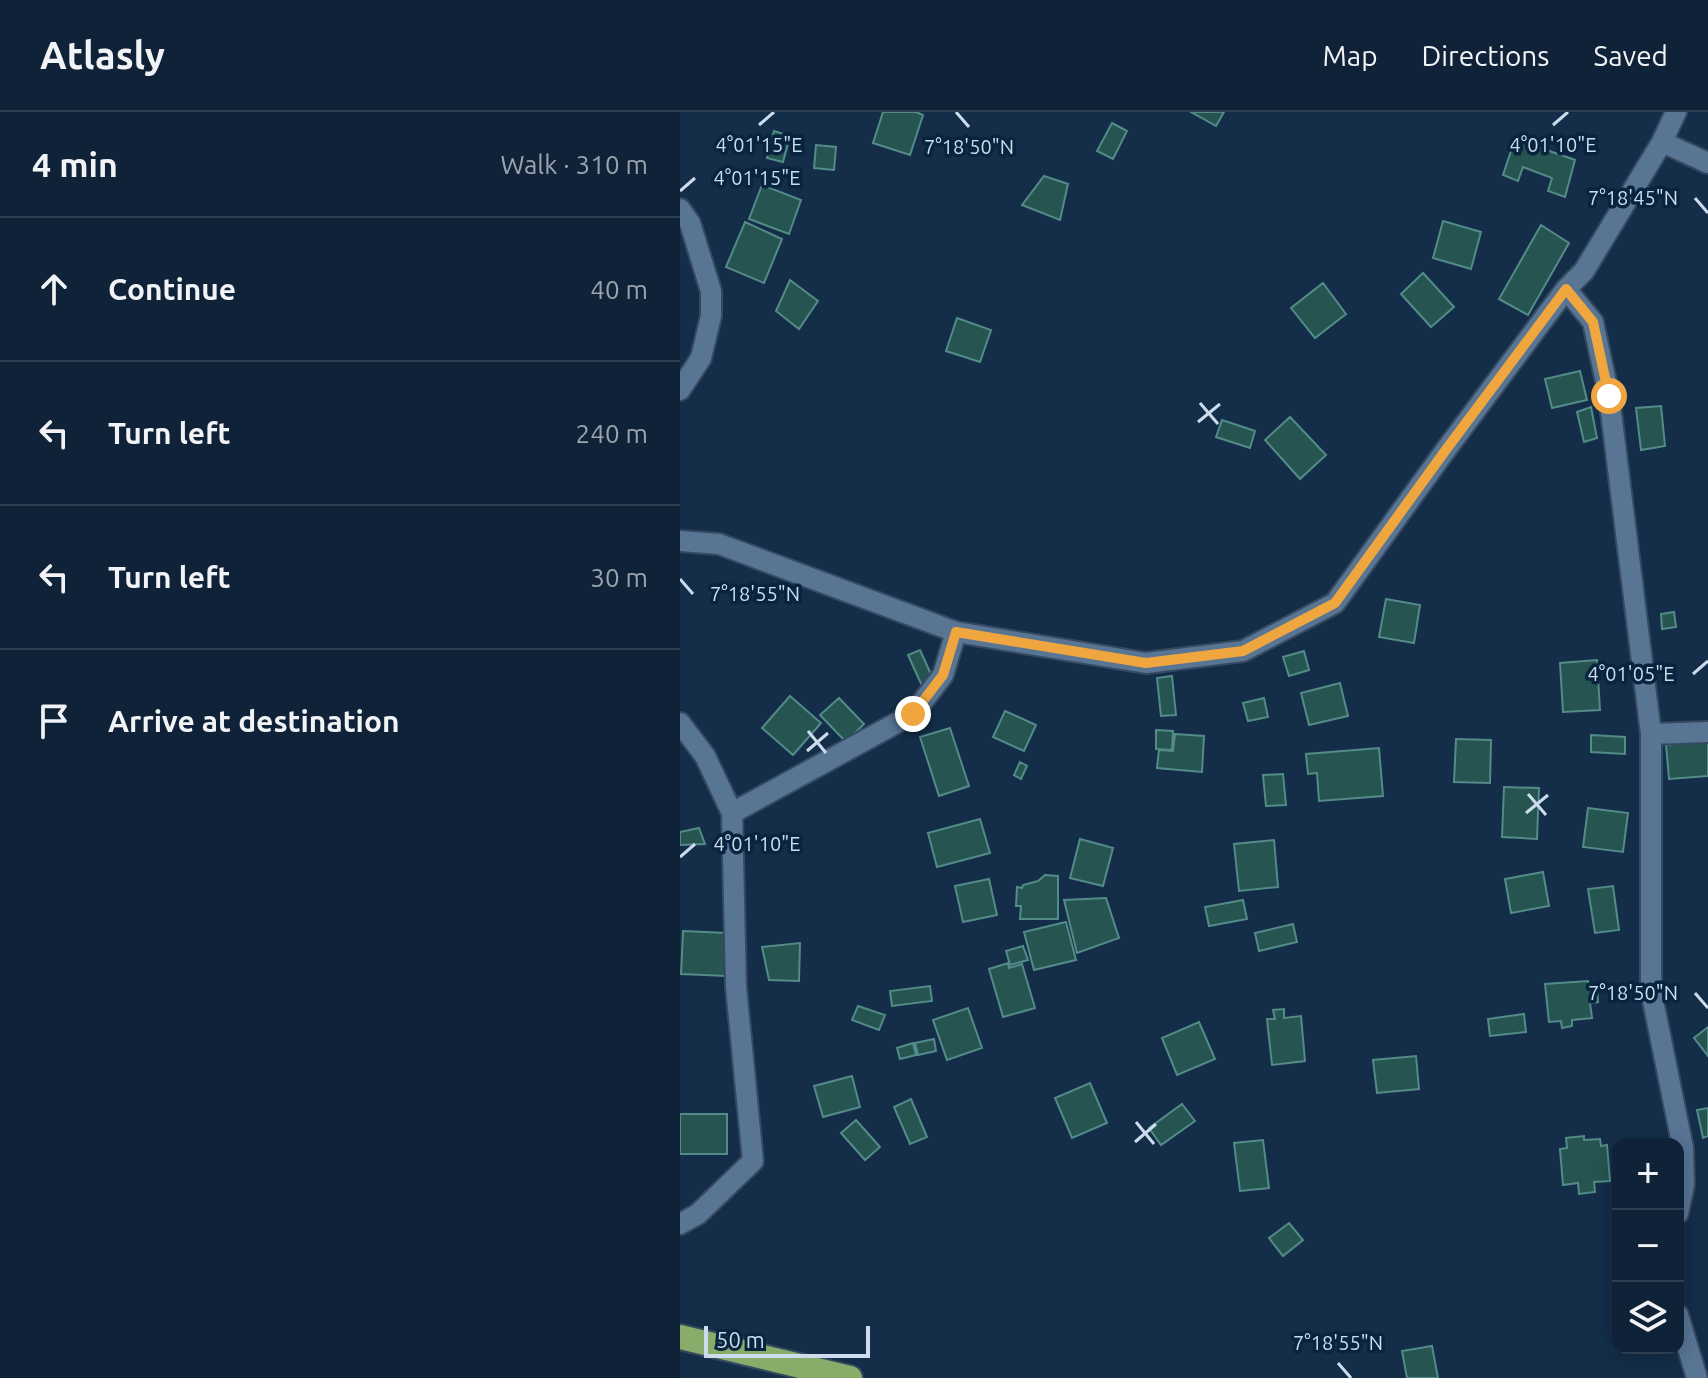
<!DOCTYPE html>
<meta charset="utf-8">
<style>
:root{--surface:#0f2237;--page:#1d2f42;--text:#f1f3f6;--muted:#9ba4ad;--line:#2f3f52}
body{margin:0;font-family:Ubuntu,sans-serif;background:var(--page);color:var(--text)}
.controls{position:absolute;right:24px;bottom:24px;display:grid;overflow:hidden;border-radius:16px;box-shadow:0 4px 20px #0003}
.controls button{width:72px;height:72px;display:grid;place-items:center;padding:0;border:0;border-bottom:2px solid var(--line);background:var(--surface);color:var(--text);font:40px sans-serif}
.scale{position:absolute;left:24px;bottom:20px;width:166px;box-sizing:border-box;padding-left:8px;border:4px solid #ccdced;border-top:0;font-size:22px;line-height:28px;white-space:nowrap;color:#ccdced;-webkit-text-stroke:6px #09243e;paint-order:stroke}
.stop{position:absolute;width:24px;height:24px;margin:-18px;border:6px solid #f0a63f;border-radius:50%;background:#fff}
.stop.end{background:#f0a63f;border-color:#fff;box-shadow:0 2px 8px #0008}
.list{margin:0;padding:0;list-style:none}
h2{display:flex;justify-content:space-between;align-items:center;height:104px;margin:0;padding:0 32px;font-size:34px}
h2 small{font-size:26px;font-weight:400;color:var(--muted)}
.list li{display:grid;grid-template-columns:52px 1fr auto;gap:24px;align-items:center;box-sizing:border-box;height:144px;padding:0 32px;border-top:2px solid var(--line)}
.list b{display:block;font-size:30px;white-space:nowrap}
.list em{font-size:26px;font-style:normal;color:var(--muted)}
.icon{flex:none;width:44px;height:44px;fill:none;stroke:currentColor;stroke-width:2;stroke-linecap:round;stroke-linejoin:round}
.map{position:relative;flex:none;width:1028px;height:1266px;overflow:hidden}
header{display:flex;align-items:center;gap:48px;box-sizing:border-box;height:112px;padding:0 40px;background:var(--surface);border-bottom:2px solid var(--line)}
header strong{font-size:38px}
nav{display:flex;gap:44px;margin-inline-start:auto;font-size:28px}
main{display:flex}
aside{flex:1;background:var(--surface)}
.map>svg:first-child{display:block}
</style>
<header>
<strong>Atlasly</strong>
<nav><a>Map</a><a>Directions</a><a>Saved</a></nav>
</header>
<main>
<aside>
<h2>4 min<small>Walk · 310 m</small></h2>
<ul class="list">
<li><svg class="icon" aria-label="ahead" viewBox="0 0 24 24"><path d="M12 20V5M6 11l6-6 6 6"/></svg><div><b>Continue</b></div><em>40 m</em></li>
<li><svg class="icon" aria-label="left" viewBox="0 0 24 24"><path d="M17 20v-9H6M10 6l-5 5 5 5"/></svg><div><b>Turn left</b></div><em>240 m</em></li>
<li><svg class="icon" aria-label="left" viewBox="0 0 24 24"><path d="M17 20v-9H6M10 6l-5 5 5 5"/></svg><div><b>Turn left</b></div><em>30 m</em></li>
<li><svg class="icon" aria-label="arrive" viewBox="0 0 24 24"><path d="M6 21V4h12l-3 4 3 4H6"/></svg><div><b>Arrive at destination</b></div></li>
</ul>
</aside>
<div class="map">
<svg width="1028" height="1266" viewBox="0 0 1028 1266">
<rect width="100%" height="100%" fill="#142e49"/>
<path fill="#265451" stroke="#538b88" stroke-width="2" d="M203,0h33l7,3 -13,40 -37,-12z
M511,0h33l-8,14z
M432,11l15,8 -14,28 -16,-8z
M94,19l16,5 -7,26 -16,-4z
M835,27l60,21 -10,37 -17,-6 4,-13 -29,-11 -5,14 -15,-6z
M136,33l20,2 -2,23 -20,-2z
M364,64l24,8 -8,36 -38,-15z
M82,73l39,15 -12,34 -40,-15z
M763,109l38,11 -10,37 -38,-11z
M65,110l37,17 -18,44 -38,-16z
M861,113l28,18 -41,72 -29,-16z
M743,161l31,34 -23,20 -30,-33z
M110,168l28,21 -19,28 -23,-18z
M643,171l23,31 -31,24 -24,-30z
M277,206l34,12 -11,32 -34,-11z
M900,259l7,29 -35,8 -7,-29z
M981,294l4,40 -24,4 -5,-42z
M911,295l6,31 -13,4 -7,-30z
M610,305l36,38 -26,24 -35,-39z
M542,308l33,11 -5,17 -34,-11z
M706,487l34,6 -6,38 -35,-6z
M994,500l2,15 -14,2 -1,-15z
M240,538l19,42 -12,5 -19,-42z
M624,539l5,19 -20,6 -6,-19z
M917,548l3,50 -37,2 -3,-49z
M492,564l4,39 -15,1 -4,-38z
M660,571l8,33 -39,9 -8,-32z
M110,584l31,27 -28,32 -31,-27z
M159,586l25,26 -18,18 -26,-27z
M584,586l4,19 -20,4 -5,-18z
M325,599l31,14 -12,26 -31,-14z
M270,616l19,58 -30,10 -19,-59z
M476,618l17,1 -1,19 -16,-1z
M495,622l29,2 -2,36 -45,-4 2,-18 14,1z
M911,623l34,2v17l-34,-2z
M776,627l35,1 -1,43 -36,-1z
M1028,629v35l-39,3 -3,-34z
M699,636l4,48 -64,5 -2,-28 -9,1 -2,-20z
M340,650l7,4 -6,13 -7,-4z
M603,662l3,31 -20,1 -3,-31z
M824,675l35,1 -2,51 -35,-2z
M908,696l40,5 -5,39 -40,-5z
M300,707l10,34 -53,14 -9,-34z
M19,716l6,16 -25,1v-13z
M400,727l33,9 -10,38 -33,-8z
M594,728l4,47 -39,4 -5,-47z
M863,760l6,34 -38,7 -6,-34z
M365,763l13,1v43h-38l1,-13h-5l1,-19 5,1 1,-3 15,-4z
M309,767l8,36 -34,7 -8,-36z
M933,774l6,44 -24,3 -7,-44z
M426,786l13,40 -42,15 -13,-53z
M563,788l4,19 -38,7 -4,-19z
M386,810l10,38 -42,10 -10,-38z
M613,812l4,18 -38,9 -4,-18z
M3,819l44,2 -1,43 -45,-2z
M120,831l-1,38 -30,-1 -7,-33z
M343,834l5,14 -18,5 -4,-14z
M328,851l1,5 13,-4 13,44 -32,9 -14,-48z
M908,869l1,7 8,-1 1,15 -8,1 2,15 -20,2v6l-10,2 -1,-7 -12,1 -4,-38z
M250,874l2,15 -40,5 -2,-15z
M178,894l27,9 -6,15 -27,-10z
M288,896l14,40 -35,12 -14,-40z
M604,897v9l17,-2 4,45 -33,4 -5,-46h8l-2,-9z
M844,902l2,18 -36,4 -2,-17z
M519,910l16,37 -38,16 -15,-37z
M1028,915v29l-14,-18z
M254,927l2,12 -18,4 -3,-12z
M233,931l3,12 -16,4 -3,-11z
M736,944l3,33 -42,4 -4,-33z
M172,964l8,31 -37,10 -9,-31z
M410,971l17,40 -35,15 -17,-40z
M231,987l16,38 -17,7 -16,-37z
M502,992l13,17 -34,24 -12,-17z
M1028,996v28l-5,2 -6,-28z
M0,1002h47v40h-47z
M176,1008l24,27 -15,13 -24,-27z
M904,1024v4l16,-1 1,7 6,-1 3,36 -16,1 1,10 -16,2 -1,-11 -15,2 -3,-36 7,-1 -1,-10z
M583,1028l6,48 -29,3 -6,-48z
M609,1111l14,17 -20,16 -14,-18z
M752,1234l6,32h-31l-5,-27z"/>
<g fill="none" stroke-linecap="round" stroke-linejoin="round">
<defs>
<path id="minor" d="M982,30l46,21
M0,97l10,14 21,68v25l-10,42 -21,32
M886,177l27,33 16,74 42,338v257l32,157 1,37 -6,28
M0,429l39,3 237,88 190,31 97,-12 92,-48 110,-152 121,-162 18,-18 78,-129 14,-30
M0,611l25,33 27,57 4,174 17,174 -55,53 -18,10
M971,622l57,-2
M52,701l181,-99 30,-39 13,-43
M998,1203l19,63"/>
<path id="highway" d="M0,1225l170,41"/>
</defs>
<use href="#minor" stroke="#354960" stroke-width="24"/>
<use href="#highway" stroke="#354960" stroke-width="28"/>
<use href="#minor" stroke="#587594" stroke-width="20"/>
<use href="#highway" stroke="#8aac6a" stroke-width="24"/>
</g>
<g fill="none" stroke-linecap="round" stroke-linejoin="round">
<path stroke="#f0a63f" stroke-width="10" d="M233,602l30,-39 13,-43 190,31 97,-12 92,-48 110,-152 121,-162 27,33 16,74"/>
</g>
<path fill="none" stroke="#ccdced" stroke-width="3" d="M276,0l13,15M79,13l15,-13M873,13l15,-13M0,79l15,-13M1015,86l13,15M520,291l18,21M518,310l22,-18M0,467l13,15M1013,562l15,-13M128,619l18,22M127,639l21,-18M848,682l18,21M846,701l22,-18M0,745l15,-13M1015,881l13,15M456,1010l18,22M455,1030l21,-18M658,1251l13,15"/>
<g font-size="20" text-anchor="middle" fill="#ccdced" stroke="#09243e" stroke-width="7" stroke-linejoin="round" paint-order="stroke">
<text x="79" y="40">4°01'15"E</text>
<text x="873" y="40">4°01'10"E</text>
<text x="289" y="42">7°18'50"N</text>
<text x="77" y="73">4°01'15"E</text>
<text x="953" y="93">7°18'45"N</text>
<text x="75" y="489">7°18'55"N</text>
<text x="951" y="569">4°01'05"E</text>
<text x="77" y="739">4°01'10"E</text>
<text x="953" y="888">7°18'50"N</text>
<text x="658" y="1238">7°18'55"N</text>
</g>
</svg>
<div class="controls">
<button>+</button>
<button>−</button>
<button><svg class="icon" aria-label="layers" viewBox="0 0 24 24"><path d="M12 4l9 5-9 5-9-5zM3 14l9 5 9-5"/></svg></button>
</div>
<div class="scale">50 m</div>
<div class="stop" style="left:929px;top:284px"></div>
<div class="stop end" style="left:233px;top:602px"></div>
</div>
</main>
